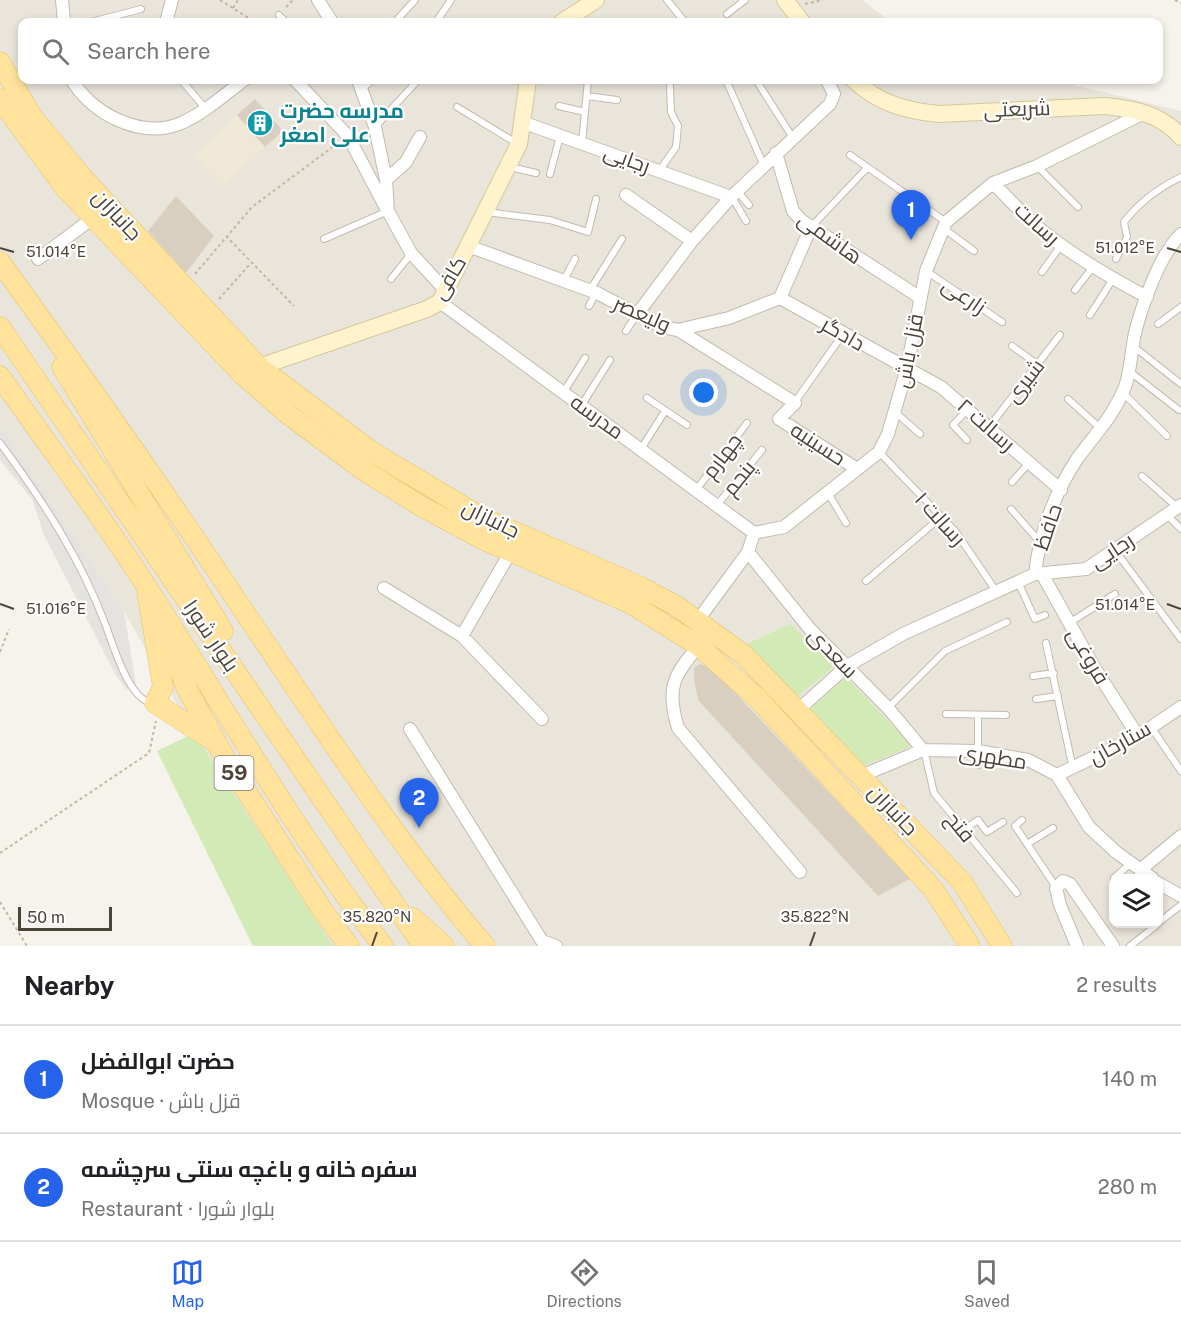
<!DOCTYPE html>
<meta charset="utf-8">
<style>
:root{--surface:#fff;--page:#f6f6f6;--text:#202124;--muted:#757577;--line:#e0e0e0;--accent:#2563eb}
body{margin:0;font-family:"Public Sans",Cairo,sans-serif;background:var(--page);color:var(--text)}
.controls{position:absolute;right:18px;bottom:18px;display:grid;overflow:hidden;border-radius:12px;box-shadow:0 3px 9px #0003}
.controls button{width:54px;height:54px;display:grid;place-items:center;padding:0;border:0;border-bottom:2px solid var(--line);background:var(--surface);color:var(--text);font:30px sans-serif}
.scale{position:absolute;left:18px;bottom:15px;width:94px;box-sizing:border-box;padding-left:6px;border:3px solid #4b4439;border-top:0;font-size:16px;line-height:21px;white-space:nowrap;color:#4b4439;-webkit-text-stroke:4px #fff;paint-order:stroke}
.you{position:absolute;left:704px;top:393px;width:21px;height:21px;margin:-15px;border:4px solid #fff;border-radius:50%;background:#1a73e8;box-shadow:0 0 0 9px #1a73e833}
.badge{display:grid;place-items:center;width:39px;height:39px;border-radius:50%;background:var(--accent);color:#fff;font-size:20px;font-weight:700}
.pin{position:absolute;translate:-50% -50px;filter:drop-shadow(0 2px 3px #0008)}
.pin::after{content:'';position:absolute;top:32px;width:21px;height:18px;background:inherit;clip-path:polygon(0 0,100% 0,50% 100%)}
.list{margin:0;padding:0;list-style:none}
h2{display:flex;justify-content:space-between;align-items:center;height:78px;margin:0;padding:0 24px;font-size:26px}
h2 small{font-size:20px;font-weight:400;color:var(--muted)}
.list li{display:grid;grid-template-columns:39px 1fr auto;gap:18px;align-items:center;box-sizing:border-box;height:108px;padding:0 24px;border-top:2px solid var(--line)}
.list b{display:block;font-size:22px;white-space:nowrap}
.list p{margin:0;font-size:20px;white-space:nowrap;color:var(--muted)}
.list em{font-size:20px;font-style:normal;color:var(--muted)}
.icon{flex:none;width:33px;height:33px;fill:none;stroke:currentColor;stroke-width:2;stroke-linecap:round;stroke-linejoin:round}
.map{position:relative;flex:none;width:1181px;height:946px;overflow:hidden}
.search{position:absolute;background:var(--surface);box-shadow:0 3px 9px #0003;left:18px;right:18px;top:18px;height:66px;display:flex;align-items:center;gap:15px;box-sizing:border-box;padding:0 21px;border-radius:12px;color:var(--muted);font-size:22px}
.sheet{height:294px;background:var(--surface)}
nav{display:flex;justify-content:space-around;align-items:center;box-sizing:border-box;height:84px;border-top:2px solid var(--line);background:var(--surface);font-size:16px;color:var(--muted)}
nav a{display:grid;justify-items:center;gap:3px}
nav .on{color:var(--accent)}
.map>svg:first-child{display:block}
</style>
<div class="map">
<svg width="1181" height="946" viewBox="0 0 1181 946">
<rect width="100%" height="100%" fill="#f6f3ec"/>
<path fill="#eae5da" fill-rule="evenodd" d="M0,0h862l29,22h-869v58h1032l127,31v835h-851l-88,-127 -118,-208 -124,-187zM1114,878h44v46h-44z"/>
<path fill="#efe8d6" d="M237,115l28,32 -43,39 -28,-30z"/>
<path fill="#d2eab5" d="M790,624l44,43 -38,30 -51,-52z
M846,677l66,69 -52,21 -54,-54z
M194,733l139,213h-80l-96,-195z"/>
<path fill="#e5e3e0" d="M0,424l124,187 13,80 -11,-2 -11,-15 -71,-139 -12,-36 -32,-39z"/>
<path fill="#d8cfc1" d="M255,99l28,32 -18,16 -28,-32z
M176,196l38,40 -28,37 -38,-42z
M700,664l12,4 198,211 -32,17 -180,-196 -4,-21v-11z"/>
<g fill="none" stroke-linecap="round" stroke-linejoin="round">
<defs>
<path id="lane" d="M667,0l18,22
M727,14l18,-14
M279,15l7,7
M91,22l50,-13
M395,22l20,-22
M436,22l15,-22
M726,80l38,86
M756,80l37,58
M182,81l23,27
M362,89l10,-9
M587,96l30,4
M559,106l26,6
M457,107l61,37
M376,126l42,-46
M582,143l6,-63
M850,155l96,67
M1037,166l41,41
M510,167l26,6
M659,171l17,-24 2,-21 -7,-14 -1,-26
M550,174l10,-38
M737,191l12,14
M732,197l14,24
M486,212l64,8 38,12 8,-33
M811,227l56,-59
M943,228l31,23
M324,239l64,-28
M1116,259l11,-22 -3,-15c17,-21 33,-33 57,-45
M926,271l76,51
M1042,272l19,-27
M391,279l20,-25
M564,280l11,-21
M590,290l32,-51
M1075,290l18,-23
M589,306l7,-13
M1090,315l23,-36
M1158,324l23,-17
M626,331l11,-17
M1012,346l25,18
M1133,346l48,38
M1129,371l50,39
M563,393l22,-35
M1123,393l44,43
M647,398l40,27
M1068,399l33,30
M795,402l48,-68
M581,406l29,-46
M895,412l25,22
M989,427l71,-92
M967,440l-14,-15 15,-16
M0,443c43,58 81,116 106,183 7,19 23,74 46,77
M641,449l24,-38
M879,452l77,80 40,59
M1142,476l36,32
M1012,482l17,-19
M696,490l51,-67
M828,493l18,30
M717,505l45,-55
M1011,509l29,33
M1168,516l13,13
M1114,549l67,90
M866,581l75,-64
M1018,582l17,37 10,-4
M1069,623l46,-29
M1046,643l27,126
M1033,676l21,-3
M1036,699l22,-3
M888,708l57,-57 62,-29
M946,714l60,1
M978,716v49
M1151,727l30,44
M924,750l10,43 83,100
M1022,820l-7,6 41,61
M962,831l16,-11 9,12 16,-10
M1027,844l26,-16
M1114,878l17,-15
M1158,923l23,-18
M1130,946l28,-22"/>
<path id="street" d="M62,0l2,22
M318,0l14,22
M166,22l6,-22
M72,80c19,33 68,59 107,44 24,-10 45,-29 65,-44
M295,80l53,56 39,74
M358,80l17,47 11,53 2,31 23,42 35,38
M522,122l209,75
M776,153l17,58 8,9 118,77
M386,180l20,-18 14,-25
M993,183c15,15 30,32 47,46 33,27 69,48 107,68
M626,195l66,46
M468,246l129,47 65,34 16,3 51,-12 51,-20 31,-71
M38,259l55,-41
M780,298l161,89 120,103
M440,302l314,231
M638,313l54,-72 39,-44 99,-93 4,-10 -7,-14
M678,330l117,73 -16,16 78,50
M748,552l61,76 79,80 35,42
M1035,574c4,-39 20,-82 42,-115 18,-25 36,-42 48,-72 6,-17 6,-36 10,-54 7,-28 25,-79 46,-99
M1042,574l52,93 44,69
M384,588l78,48 80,83
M698,620l50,-68 6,-19 30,-6 95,-75 9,-18 19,-66 19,-97 20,-49 47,-39 44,-17 107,-53
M462,636l49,-85
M699,646c-26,29 -33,43 -21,82l122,144
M797,711l50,-45 56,-32 132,-60 51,-5 95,-64
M410,729l132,212 14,5
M1057,775l81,-39 43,-29
M861,776l62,-26 55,1 50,9 29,15 32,52 27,25 36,26
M1140,870l41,-34
M1158,883l23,13
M1077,946l-17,-41 -4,-17 7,-7 7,3 43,62"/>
<path id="secondary" d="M785,0l17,22
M562,22l34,-22
M854,80c24,23 52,31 85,34l166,-8c30,3 56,8 76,31
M259,367l168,-58 13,-7 79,-158 9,-64"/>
<path id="primary" d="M0,62l33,56 50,60 176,189 113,85 111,66 158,69 37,20 66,48 218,227 40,64
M0,99l65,89 177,186 47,41 74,55 58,36 61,33 148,64 69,43 58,52 176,191 37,57
M0,262c82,113 162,226 239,342 79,116 154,235 246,342
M0,327l423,619
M62,367l161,264
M0,376c49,71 102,140 148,213 77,119 148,245 235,357
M147,591l16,96 -8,16 57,37
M164,630l23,59 38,69 98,153 26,35
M413,918l31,28"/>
</defs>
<use href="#lane" stroke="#c2bbae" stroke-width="8"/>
<use href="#street" stroke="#c2bbae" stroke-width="14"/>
<use href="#secondary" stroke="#d6c79b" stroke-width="18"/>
<use href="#primary" stroke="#e6c16a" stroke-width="21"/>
<path stroke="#c4b79f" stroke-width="2" stroke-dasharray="3 3" stroke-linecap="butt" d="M220,0l35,22
M1175,0l6,3
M805,4l18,-4
M286,7l7,-7
M233,8l5,-8
M226,236l68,70
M195,274l57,-67 86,-64
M219,299l31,-35
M0,652l9,-23
M0,853l149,-100 7,-32
M0,902l27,44"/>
<use href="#lane" stroke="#fff" stroke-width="6"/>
<use href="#street" stroke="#fff" stroke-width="12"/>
<use href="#secondary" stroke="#fff3cd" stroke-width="16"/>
<use href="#primary" stroke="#ffe39c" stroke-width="20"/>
</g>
<path fill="none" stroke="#4b4439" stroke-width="2" d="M0,248l14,4M1167,248l14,4M0,604l14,5M1167,604l14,5M372,946l5,-14M810,946l5,-14"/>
<defs>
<symbol id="building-disc" viewBox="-11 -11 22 22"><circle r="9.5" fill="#0f9aa8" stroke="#fff"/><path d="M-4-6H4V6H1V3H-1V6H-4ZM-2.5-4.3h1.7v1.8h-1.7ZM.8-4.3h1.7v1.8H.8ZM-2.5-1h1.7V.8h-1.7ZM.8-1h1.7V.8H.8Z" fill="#fff"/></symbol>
</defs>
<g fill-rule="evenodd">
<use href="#building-disc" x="245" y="108" width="30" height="30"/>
</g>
<g text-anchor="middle" stroke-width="4.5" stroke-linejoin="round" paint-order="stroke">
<rect fill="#fff" stroke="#817c74" stroke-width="1.5" x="214.5" y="756" width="39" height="34" rx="4.5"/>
<g font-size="20" font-weight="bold" fill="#4b4439">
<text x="234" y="780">59</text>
</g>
<g font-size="21" fill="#4b4439" stroke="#fff">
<text transform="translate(1017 109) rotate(-2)" y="7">شریعتی</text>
<text transform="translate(627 159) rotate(20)" y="7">رجایی</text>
<text transform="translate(117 215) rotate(47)" y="7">جانبازان</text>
<text transform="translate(1037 224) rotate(42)" y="7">رسالت</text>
<text transform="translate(830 238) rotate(36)" y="7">هاشمی</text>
<text transform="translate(449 278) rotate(-59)" y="7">کافی</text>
<text transform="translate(964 296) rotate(34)" y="7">زارعی</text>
<text transform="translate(642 314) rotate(24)" y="7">ولیعصر</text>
<text transform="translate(843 334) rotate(30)" y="7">دادگر</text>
<text transform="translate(909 351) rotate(-79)" y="7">قزل باش</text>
<text transform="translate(1025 381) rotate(-52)" y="7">شیری</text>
<text transform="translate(597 417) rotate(36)" y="7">مدرسه</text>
<text transform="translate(986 425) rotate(41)" y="7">رسالت ۲</text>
<text transform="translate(818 444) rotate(33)" y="7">حسینیه</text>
<text transform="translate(722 456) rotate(-53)" y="7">چهارم</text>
<text transform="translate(739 478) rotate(-51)" y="7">پنجم</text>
<text transform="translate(491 519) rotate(26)" y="7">جانبازان</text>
<text transform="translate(940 519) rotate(48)" y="7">رسالت ۱</text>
<text transform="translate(1048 527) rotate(-71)" y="7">حافظ</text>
<text transform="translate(1112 551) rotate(-33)" y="7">رجایی</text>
<text transform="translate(211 636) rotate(56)" y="7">بلوار شورا</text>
<text transform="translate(833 653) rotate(46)" y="7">سعدی</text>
<text transform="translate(1088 656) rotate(59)" y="7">فروغی</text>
<text transform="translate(1120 743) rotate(-29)" y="7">ستارخان</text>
<text transform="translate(993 757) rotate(9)" y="7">مطهری</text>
<text transform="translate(893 810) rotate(46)" y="7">جانبازان</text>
<text transform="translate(960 827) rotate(51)" y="7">فتح</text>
</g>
<g font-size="21" font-weight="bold" fill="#0d838f" stroke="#fff" text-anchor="start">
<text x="280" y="118">مدرسه حضرت<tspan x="280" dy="24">علی اصغر</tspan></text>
</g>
</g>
<g font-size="15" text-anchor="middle" fill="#4b4439" stroke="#fff" stroke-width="4.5" stroke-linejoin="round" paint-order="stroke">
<text x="1125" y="253">51.012°E</text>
<text x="56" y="257">51.014°E</text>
<text x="1125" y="610">51.014°E</text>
<text x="56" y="614">51.016°E</text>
<text x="377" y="922">35.820°N</text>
<text x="815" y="922">35.822°N</text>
</g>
</svg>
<div class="controls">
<button><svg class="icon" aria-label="layers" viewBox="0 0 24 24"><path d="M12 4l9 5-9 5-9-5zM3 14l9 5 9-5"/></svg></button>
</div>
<div class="scale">50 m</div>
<div class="you"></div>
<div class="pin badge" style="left:911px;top:240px">1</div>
<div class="pin badge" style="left:419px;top:828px">2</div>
<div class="search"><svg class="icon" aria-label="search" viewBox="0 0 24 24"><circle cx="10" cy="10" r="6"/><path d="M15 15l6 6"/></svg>Search here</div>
</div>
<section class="sheet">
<h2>Nearby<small>2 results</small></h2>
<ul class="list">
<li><span class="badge">1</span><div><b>حضرت ابوالفضل</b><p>Mosque · قزل باش</p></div><em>140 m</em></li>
<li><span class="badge">2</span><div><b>سفره خانه و باغچه سنتی سرچشمه</b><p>Restaurant · بلوار شورا</p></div><em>280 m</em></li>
</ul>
</section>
<nav>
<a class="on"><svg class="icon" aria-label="map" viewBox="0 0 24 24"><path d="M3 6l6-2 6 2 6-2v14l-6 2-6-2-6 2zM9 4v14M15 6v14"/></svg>Map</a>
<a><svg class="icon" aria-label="directions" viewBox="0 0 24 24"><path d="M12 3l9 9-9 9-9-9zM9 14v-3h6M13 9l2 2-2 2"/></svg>Directions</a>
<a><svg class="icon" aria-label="saved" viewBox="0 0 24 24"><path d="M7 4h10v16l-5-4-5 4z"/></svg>Saved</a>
</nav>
